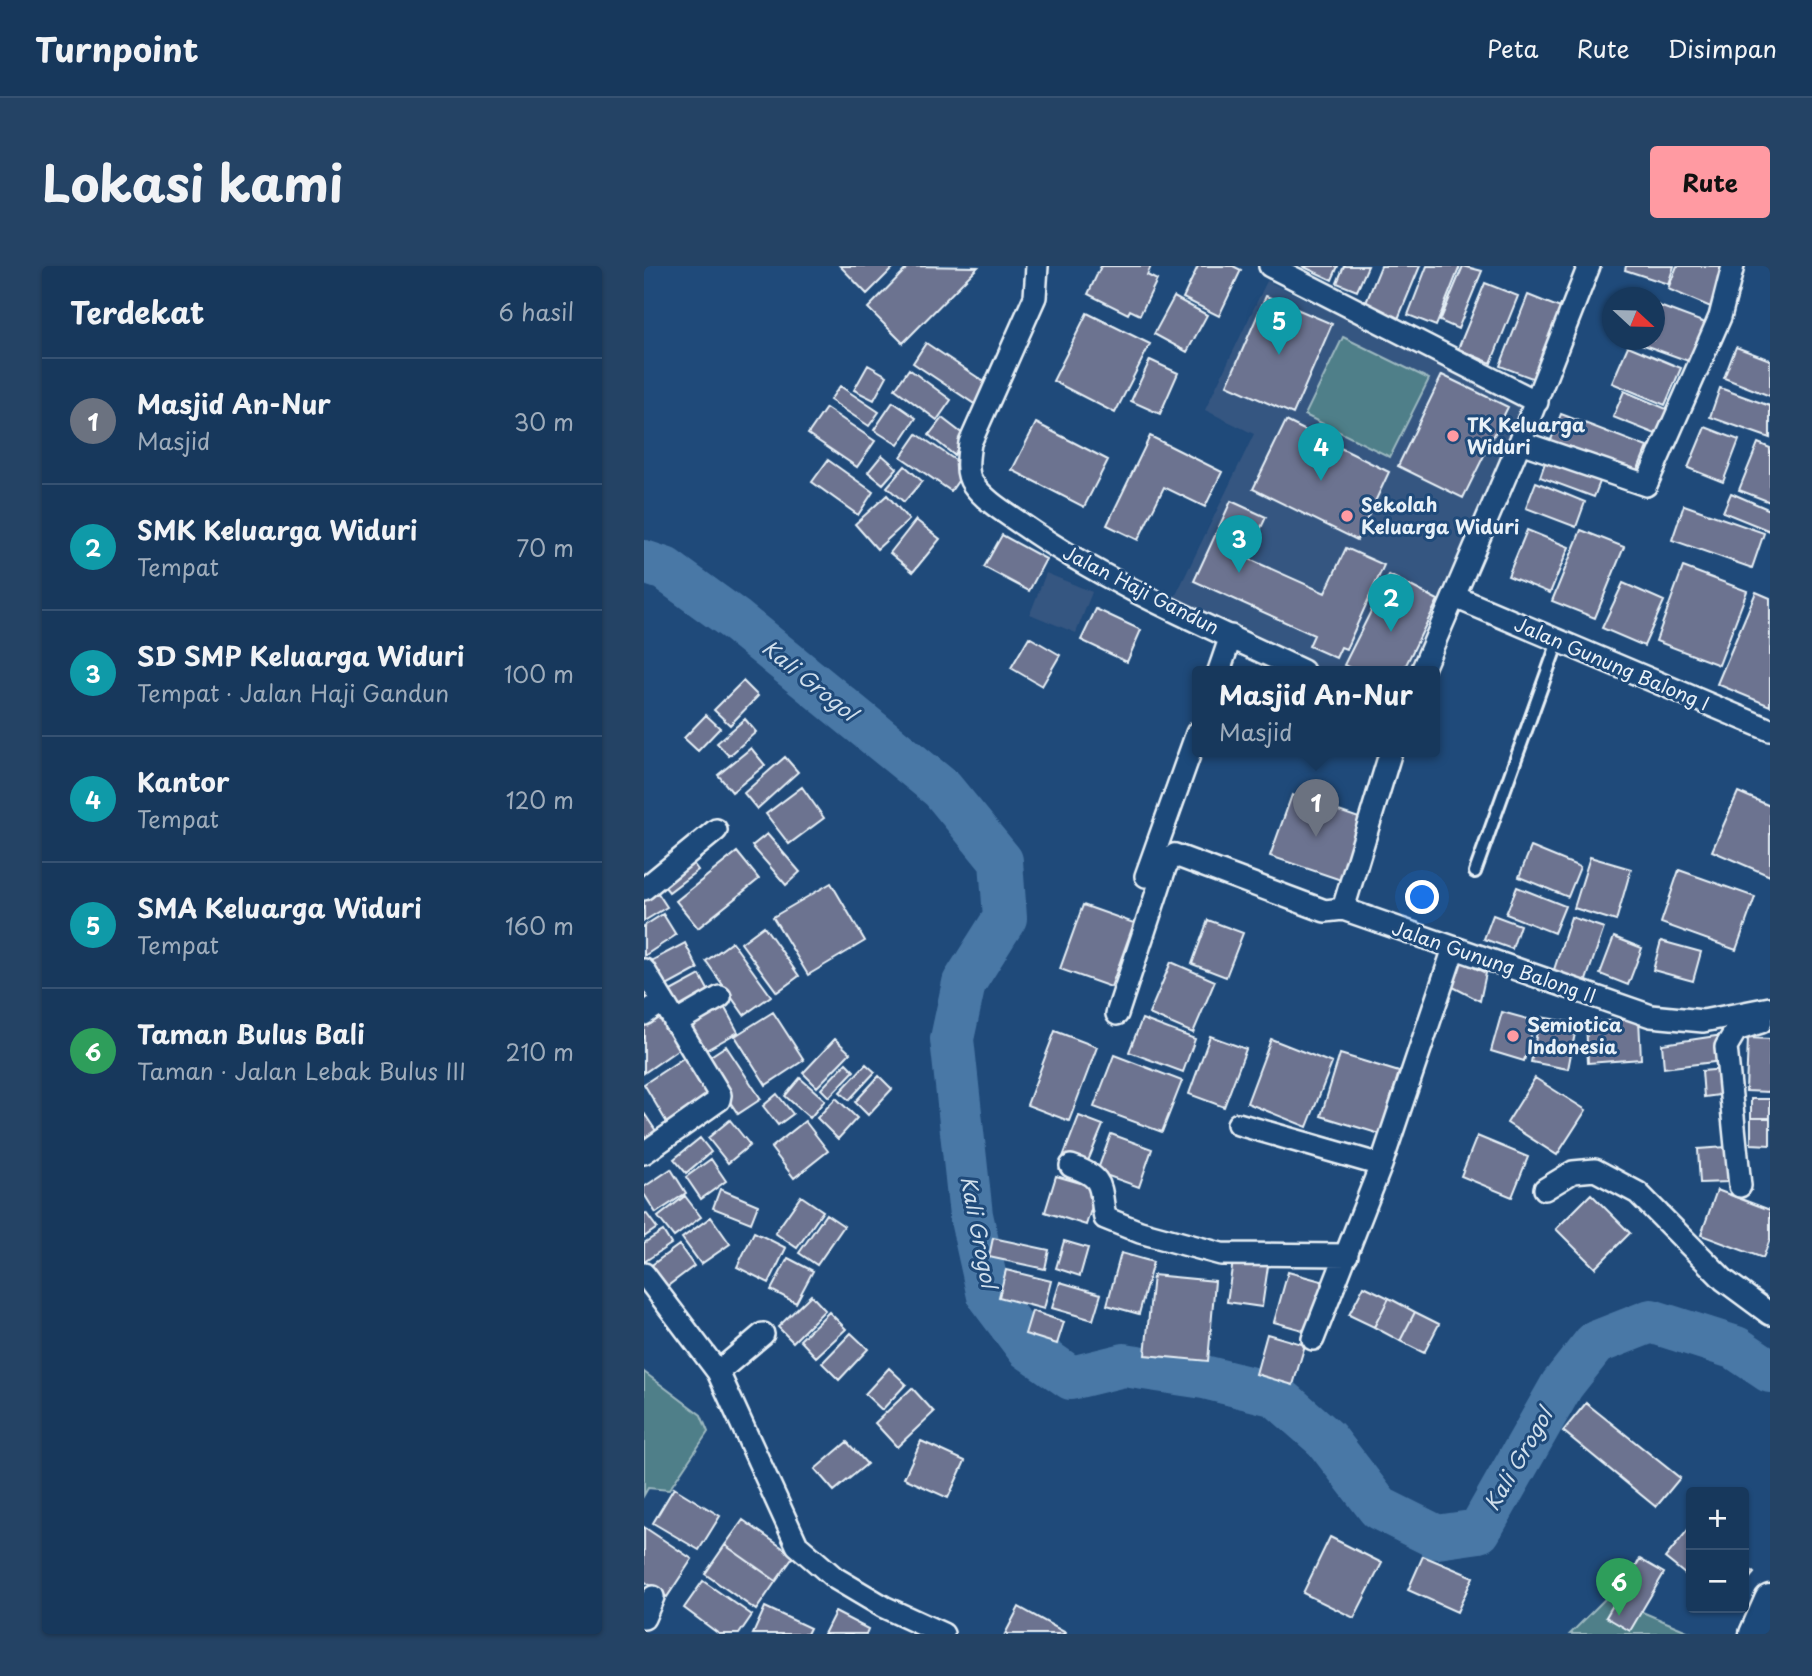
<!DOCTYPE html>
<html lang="id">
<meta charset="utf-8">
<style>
:root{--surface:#17385c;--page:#244365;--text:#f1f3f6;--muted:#9eacbb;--line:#365272;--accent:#ff9aa2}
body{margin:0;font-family:"Playpen Sans",sans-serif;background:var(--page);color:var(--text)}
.controls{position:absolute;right:21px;bottom:21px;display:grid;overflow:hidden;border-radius:7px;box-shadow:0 2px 5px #0004}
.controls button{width:63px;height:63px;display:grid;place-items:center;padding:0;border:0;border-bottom:2px solid var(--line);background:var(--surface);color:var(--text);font:35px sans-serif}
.compass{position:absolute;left:958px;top:21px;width:63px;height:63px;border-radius:50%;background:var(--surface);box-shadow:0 2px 5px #0004;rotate:112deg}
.you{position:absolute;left:779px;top:632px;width:24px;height:24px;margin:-18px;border:5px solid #fff;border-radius:50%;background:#1a73e8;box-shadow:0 0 0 10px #1a73e833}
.badge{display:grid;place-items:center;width:46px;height:46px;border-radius:50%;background:var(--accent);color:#fff;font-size:23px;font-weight:700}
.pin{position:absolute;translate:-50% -58px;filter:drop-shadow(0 2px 4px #0008)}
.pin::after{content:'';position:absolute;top:37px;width:24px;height:21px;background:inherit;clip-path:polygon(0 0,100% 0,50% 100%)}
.popup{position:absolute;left:548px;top:400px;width:248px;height:91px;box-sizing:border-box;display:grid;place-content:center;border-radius:7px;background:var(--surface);filter:drop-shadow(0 2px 5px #0005);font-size:23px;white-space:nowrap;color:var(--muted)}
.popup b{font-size:26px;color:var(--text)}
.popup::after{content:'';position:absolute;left:50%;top:100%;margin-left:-14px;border:14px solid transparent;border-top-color:var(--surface)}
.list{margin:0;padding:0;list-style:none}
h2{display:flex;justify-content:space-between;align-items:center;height:91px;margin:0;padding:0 28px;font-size:30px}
h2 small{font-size:23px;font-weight:400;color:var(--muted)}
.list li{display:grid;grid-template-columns:46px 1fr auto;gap:21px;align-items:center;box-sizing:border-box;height:126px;padding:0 28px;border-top:2px solid var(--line)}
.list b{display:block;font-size:26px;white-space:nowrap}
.list p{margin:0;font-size:23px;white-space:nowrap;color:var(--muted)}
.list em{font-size:23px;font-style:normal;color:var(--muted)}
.map{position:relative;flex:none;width:1126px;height:1368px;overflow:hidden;border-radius:7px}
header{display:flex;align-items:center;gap:42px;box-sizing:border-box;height:98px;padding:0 35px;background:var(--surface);border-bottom:2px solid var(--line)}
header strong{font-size:33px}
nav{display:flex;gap:38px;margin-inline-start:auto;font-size:24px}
.intro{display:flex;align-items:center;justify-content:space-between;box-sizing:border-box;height:168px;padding:0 42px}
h1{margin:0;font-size:49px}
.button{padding:18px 32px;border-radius:7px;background:var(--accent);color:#111;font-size:24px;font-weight:700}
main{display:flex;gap:42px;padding:0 42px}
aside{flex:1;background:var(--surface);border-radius:7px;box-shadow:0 2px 5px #0004}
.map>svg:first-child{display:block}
</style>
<header>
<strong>Turnpoint</strong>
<nav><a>Peta</a><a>Rute</a><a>Disimpan</a></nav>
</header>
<div class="intro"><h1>Lokasi kami</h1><a class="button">Rute</a></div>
<main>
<aside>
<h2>Terdekat<small>6 hasil</small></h2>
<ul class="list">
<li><span class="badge" style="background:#6b7280">1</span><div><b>Masjid An-Nur</b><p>Masjid</p></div><em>30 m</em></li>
<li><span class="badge" style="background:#0f9aa8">2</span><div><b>SMK Keluarga Widuri</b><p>Tempat</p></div><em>70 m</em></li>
<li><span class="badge" style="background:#0f9aa8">3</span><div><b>SD SMP Keluarga Widuri</b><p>Tempat · Jalan Haji Gandun</p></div><em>100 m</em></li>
<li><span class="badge" style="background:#0f9aa8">4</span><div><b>Kantor</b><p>Tempat</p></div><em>120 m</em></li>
<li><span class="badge" style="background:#0f9aa8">5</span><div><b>SMA Keluarga Widuri</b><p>Tempat</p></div><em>160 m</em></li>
<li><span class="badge" style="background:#2e9e5b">6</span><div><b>Taman Bulus Bali</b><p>Taman · Jalan Lebak Bulus III</p></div><em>210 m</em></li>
</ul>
</aside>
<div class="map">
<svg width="1126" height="1368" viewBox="0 0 1126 1368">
<rect width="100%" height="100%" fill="#1f4a7a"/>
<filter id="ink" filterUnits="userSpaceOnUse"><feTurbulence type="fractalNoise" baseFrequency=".0143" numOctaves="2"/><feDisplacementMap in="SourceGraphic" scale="14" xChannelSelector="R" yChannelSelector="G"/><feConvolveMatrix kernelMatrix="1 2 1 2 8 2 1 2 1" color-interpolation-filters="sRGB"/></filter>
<g filter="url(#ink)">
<path fill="#365681" d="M623,15l262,125 -116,265h-90l-149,-72 80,-165 -49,-24z
M402,307l46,19 -16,41 -46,-19z"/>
<path fill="#507f89" stroke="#9cb8c0" stroke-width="2" d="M699,71l86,42 -39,78 -85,-42z
M0,1106l57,43 7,17 -39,58 -21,-2 -4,7z
M963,1331l87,37h-124z"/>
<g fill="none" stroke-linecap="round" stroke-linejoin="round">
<path stroke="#4a78a6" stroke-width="44" d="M0,296l21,7 70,51 207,169 59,72 4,57 -41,65 -12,56 19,176 18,81 39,52 43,30 53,-13 80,12 72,18 50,44 53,69 58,29 42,-6 83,-146 33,-42 56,-22 85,27 34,23"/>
</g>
<path fill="#6c7390" stroke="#e8f1f8" stroke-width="2" d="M196,0h55l-28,28z
M265,0l69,1 -75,76 -35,-35z
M457,0h50l-4,9 10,5 -17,35 -10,-5 -2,4 -40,-20z
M554,0h35l8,4 -22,46 -36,-18z
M658,0h36l-6,14z
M700,0h24l-11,25 -20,-8z
M737,0h39l-22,53 -33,-14z
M783,0h33l-24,60 -28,-11z
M819,0l19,5 -24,58 -18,-8z
M982,0h48l-6,18 -43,-14z
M1033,0h42l10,4 -16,38 -45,-19z
M841,17l33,13 -27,67 -33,-14z
M884,29l40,16 -28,70 -40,-15z
M622,30l66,28 -39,90 -66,-29z
M530,31l33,18 -20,37 -33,-18z
M1010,38l54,20 -14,39 -64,-23h24z
M443,47l63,31 -35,69 -62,-32z
M282,77l63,42 -13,20 -63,-42z
M984,80l53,22 -16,37 -53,-22z
M1092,81l34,13v36l-46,-18z
M506,94l28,13 -18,41 -29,-13z
M224,99l19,11 -13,24 -20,-10z
M265,103l42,31 -14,20 -42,-31z
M798,109l66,32 -45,91 -65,-32z
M196,120l39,26 -10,14 -39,-26z
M1076,122l50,18v32l-60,-21z
M980,125l45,19 -11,25 -45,-18z
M249,136l23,16 -18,27 -24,-15z
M182,142l49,33 -18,26 -49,-33z
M917,148l86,33 -13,32 -85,-34z
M298,152l26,20 -14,17 -25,-20z
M642,155l103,51 -32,68 -104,-51z
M392,157l72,37 -24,47 -72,-37z
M1061,161l34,13 -16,42 -35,-14z
M273,168l50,34 -16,23 -50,-34z
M506,170l72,36 -17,35 -41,-20 -26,53 -31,-15z
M1114,177l12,5v54l-31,-12z
M904,188l55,20 -9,23 -54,-20z
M238,189l15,13 -14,16 -15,-12z
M184,194l45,32 -15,23 -46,-33z
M261,200l17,15 -18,21 -17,-15z
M892,216l49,20 -9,25 -50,-19z
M1087,227l39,17v21l-47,-19z
M243,229l22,25 -32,29 -22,-25z
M587,235l35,16 -19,41 78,35 21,-45 38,17 -38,84 -5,-2 -5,11 -27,-12 5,-11 -120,-54z
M1040,239l80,28 -12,35 -80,-28z
M272,254l24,19 -27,33 -23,-19z
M883,264l42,17 -19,46 -42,-17z
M937,264l43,17 -29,71 -43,-17z
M358,269l44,24 -17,32 -45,-24z
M1039,301l64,24 -28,74 -63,-24z
M745,309l49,25 -35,71h-47l-12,-6z
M979,317l41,18 -20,45 -42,-18z
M1112,326l14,6v108l-53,-22z
M452,343l45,21 -14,32 -46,-22z
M385,371l31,18 -18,31 -31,-18z
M99,415l15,15 -28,29 -16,-15z
M62,449l14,13 -22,23 -14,-13z
M101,453l11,13 -27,24 -12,-13z
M107,482l14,17 -33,27 -14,-17z
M141,491l13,15 -41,37 -13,-16z
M158,521l22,31 -35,26 -23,-30z
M1094,526l32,14v70l-58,-25z
M648,529l70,24 -21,61 -71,-24z
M123,568l33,38 -14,13 -34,-39z
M887,581l49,20 -12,30 -49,-20z
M93,586l22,27 -61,49 -22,-27z
M946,591l41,12 -15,52 -42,-13z
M45,592l9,12 -29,22 -9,-11z
M1035,604l76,27 -19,53 -75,-27z
M187,617l34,58 -57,34 -35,-58z
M873,621l48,19 -11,27 -48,-19z
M12,624l11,17 -23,14v-23z
M439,639l51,18 -23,64 -51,-18z
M19,648l13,21 -32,21v-30z
M849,649l27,10 -8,24 -28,-10z
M927,651l33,11 -21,61 -32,-10z
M564,654l35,13 -17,44 -34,-13z
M120,660l35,50 -22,16 -36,-49z
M970,671l28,11 -14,37 -28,-11z
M1017,675l40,11 -8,29 -40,-11z
M88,676l39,54 -27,19 -38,-54z
M41,677l13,26 -35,19 -14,-26z
M816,695l26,12 -6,28 -29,-15z
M527,696l44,19 -22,52 -44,-19z
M56,709l13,24 -33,18 -13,-24z
M77,735l17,31 -39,22 -18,-31z
M15,746l24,34 -39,27v-50z
M129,746l31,48 -38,25 -31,-49z
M858,746l33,9 -11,40 -33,-10z
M896,751l37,6 -9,46 -37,-7z
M498,753l53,20 -12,33 -54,-20z
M995,753l2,40 -53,4 -2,-41z
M411,765l42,16 -28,74 -42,-16z
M1079,769l-1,26 -58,7 -2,-24z
M566,770l36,13 -22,58 -35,-13z
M1104,772l22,1 -1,53 -23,-1z
M191,773l15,14 -33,34 -14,-14z
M627,773l61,24 -25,64 -60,-24z
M82,780l35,53 -23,15 -35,-53z
M696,788l59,18 -19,62 -59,-18z
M44,789l27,40 -46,31 -25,-42z
M470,789l68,26 -20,51 -68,-25z
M202,797l8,8 -25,26 -8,-8z
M222,798l9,8 -26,28 -9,-8z
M1081,803l2,25 -23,3 -2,-26z
M235,810l13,13 -24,26 -13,-13z
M156,812l25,22 -15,18 -25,-22z
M891,812l51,32 -29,45 -50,-32z
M133,828l16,20 -15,11 -15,-19z
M192,832l21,20 -19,21 -21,-21z
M1107,833h19v19h-19z
M0,847l14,21 -14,9z
M435,850l24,9 -17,41 -23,-9z
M1107,852h19v27l-19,-1z
M86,854l20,25 -22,18 -20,-25z
M161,855l23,30 -34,27 -23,-30z
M467,868l41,15 -13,38 -42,-15z
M833,870l51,21 -16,40 -51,-21z
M56,872l11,14 -25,21 -12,-14z
M1082,881l2,35 -28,1 -2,-34z
M67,893l15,22 -25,18 -15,-22z
M27,903l15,24 -30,20 -12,-19v-7z
M412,910l42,12 -12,37 -41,-13z
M76,923l38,16 -7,18 -38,-15z
M1073,924l53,20v29l-7,19 -62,-23z
M947,928l39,39 -35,35 -39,-39z
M41,930l16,21 -27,20 -16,-20z
M157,930l22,15 -26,37 -22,-15z
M2,947l11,15 -13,9v-23z
M182,948l18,12 -27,39 -18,-12z
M67,951l19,27 -29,20 -19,-26z
M19,965l8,13 -27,18v-19z
M110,966l32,16 -17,35 -32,-16z
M349,972l56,12 -4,19 -56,-12z
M420,975l24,7 -8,28 -24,-8z
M35,979l15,21 -33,25 -16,-21z
M477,987l32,9 -14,52 -32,-9z
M144,992l25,13 -17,32 -25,-13z
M589,995l35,5 -6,41 -35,-5z
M362,1004l45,11 -7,28 -45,-12z
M644,1006l37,10 -15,50 -36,-10z
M509,1009l62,6 -7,80 -63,-6z
M416,1016l41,12 -8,26 -41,-12z
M720,1020l25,12 -15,29 -25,-12z
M167,1029l14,15 -32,32 -15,-15z
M745,1032l26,14 -15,29 -26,-14z
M388,1045l32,11 -7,22 -32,-10z
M185,1046l17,17 -30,28 -16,-17z
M771,1046l24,12 -15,29 -24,-12z
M207,1067l17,16 -29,31 -17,-17z
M623,1068l38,11 -12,40 -37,-11z
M245,1102l17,16 -24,26 -17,-16z
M268,1122l22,24 -37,35 -22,-24z
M942,1137l94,75 -24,29 -93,-76z
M277,1175l44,20 -17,37 -44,-20z
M203,1176l20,22 -33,27 -19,-22z
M30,1222l46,28 -21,34 -46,-27z
M99,1254l51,36 -18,25 -51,-36z
M1047,1260v53l-26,-21z
M0,1261l48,32 -25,38 -23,-16z
M686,1271l52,26 -28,55 -51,-25z
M81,1279l51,36 -20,29 -51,-36z
M779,1290l50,21 -16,35 -49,-22z
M996,1293l24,14 -34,58 -24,-14z
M1100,1298l10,9 -10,12z
M59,1315l49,34 -13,19h-20l-35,-26z
M121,1341l45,21 -3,6h-54z
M375,1341l47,26 -1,1h-60z
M191,1346l33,17 -2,5h-42z"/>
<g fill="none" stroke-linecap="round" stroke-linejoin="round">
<defs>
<path id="lane" d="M831,606l84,-233"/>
<path id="street" d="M393,0l-2,31 -65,146c-2,13 -5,30 3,41 13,18 33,29 50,41 86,60 185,101 280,146
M626,0l267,136
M876,176l126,43 74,-168 13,-51
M811,331l315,133
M575,405l12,-35
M778,405l98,-229 69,-176
M502,610l51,-143
M0,623l72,-59
M699,643l48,-158
M0,704l76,125 -1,5 -75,53
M0,748l19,-13
M473,748l49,-149 9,-10 150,56 18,-2 308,107 52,5 67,-13
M31,757l45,-26
M594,858l143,41
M427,900c35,12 28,20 34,52l35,14 81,22 126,1
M1096,920l-14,-139 10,-17 25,-8
M901,923l28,-17 22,-2 43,23 86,87 46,34
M0,1008l74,98 79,173 38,33 49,29 59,27
M669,1073l68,-174 73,-217
M74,1106l45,-38
M0,1352l9,-21"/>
<path id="secondary" d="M1111,1368l15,-34"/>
</defs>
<use href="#lane" stroke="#e8f1f8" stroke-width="16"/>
<use href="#street" stroke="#e8f1f8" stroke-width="26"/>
<use href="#secondary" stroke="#e8f1f8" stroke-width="35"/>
<use href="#lane" stroke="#1f4a7a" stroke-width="10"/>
<use href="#street" stroke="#1f4a7a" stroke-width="21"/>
<use href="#secondary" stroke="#1f4a7a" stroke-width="30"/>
</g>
</g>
<g fill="#ff9aa2" stroke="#1f4a7a" stroke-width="2.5">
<circle cx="809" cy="170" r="7"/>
<circle cx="703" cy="250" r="7"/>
<circle cx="869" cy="770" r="7"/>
</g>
<g text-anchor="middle" stroke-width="6" stroke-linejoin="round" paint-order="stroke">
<g font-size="19" font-weight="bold" fill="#e8f1f8" stroke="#1f4a7a" text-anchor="start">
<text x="823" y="166">TK Keluarga<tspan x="823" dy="22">Widuri</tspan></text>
<text x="717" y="246">Sekolah<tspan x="717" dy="22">Keluarga Widuri</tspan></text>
<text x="883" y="766">Semiotica<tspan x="883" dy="22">Indonesia</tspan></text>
</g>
<g font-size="19" fill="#e8f1f8" stroke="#1f4a7a">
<text transform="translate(497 324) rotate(27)" y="7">Jalan Haji Gandun</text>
<text transform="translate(968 398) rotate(23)" y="7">Jalan Gunung Balong I</text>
<text transform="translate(850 696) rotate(19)" y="7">Jalan Gunung Balong II</text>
</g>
<g font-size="21" font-style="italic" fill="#d0dfec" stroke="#1f4a7a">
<text transform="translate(165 415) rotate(39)" y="7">Kali Grogol</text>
<text transform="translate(334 966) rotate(79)" y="7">Kali Grogol</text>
<text transform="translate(875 1194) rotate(-60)" y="7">Kali Grogol</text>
</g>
</g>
</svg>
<div class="controls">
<button>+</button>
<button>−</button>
</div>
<svg class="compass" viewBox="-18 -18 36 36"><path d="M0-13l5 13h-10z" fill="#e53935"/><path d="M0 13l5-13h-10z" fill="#9eacbb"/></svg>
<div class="you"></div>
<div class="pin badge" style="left:672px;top:571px;background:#6b7280">1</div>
<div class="popup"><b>Masjid An-Nur</b>Masjid</div>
<div class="pin badge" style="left:747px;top:366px;background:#0f9aa8">2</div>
<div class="pin badge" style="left:595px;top:307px;background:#0f9aa8">3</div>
<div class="pin badge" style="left:677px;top:215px;background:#0f9aa8">4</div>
<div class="pin badge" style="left:635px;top:89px;background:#0f9aa8">5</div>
<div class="pin badge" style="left:975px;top:1350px;background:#2e9e5b">6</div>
</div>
</main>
